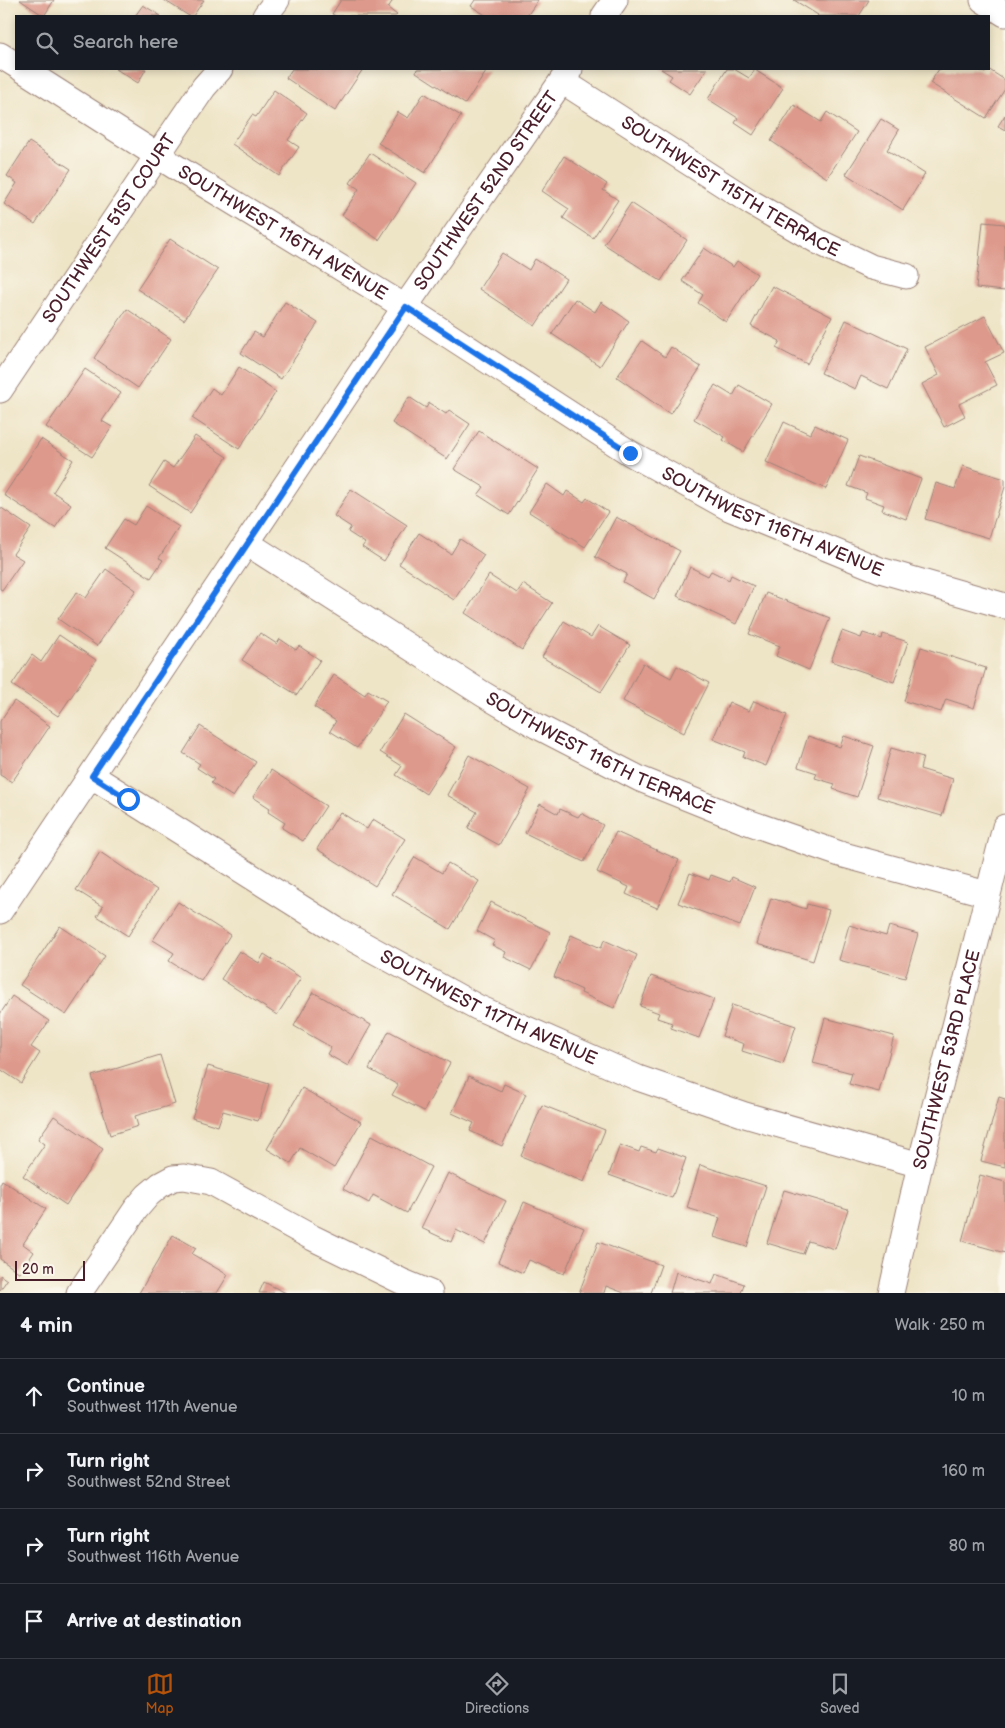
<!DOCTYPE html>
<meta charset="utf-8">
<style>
:root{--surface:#171b24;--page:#20242c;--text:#f1f3f6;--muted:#9ea1a6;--line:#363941;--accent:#b45309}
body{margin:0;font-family:"Balsamiq Sans",sans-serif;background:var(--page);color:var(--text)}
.scale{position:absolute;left:15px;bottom:12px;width:70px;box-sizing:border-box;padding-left:5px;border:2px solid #4a1f2b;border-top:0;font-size:14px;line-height:18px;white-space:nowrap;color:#4a1f2b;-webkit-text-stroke:4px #fbf7ec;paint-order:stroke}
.stop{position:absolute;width:15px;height:15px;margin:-11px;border:4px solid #1a73e8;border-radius:50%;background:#fff}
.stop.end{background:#1a73e8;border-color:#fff;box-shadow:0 1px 5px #0008}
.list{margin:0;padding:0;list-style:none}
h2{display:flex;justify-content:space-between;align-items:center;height:65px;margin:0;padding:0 20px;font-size:21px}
h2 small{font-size:16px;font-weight:400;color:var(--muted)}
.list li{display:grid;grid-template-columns:32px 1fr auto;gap:15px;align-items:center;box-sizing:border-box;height:75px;padding:0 20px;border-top:1px solid var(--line)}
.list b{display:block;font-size:19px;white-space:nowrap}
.list p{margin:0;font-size:16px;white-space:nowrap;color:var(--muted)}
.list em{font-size:16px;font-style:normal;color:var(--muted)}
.icon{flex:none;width:28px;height:28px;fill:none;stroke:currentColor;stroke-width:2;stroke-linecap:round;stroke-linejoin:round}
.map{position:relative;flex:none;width:1005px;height:1293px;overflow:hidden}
.search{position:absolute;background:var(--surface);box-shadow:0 2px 8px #0003;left:15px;right:15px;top:15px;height:55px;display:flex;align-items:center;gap:12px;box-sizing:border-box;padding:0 18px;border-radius:0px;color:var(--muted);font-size:19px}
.sheet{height:365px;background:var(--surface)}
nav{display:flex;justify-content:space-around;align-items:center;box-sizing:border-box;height:70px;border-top:1px solid var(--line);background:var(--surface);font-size:14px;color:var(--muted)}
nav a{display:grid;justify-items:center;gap:2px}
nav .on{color:var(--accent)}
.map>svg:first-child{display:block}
</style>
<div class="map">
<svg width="1005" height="1293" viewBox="0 0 1005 1293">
<rect width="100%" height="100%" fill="#fbf7ec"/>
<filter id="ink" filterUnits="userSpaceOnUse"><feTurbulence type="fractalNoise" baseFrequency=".02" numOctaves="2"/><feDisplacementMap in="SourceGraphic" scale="10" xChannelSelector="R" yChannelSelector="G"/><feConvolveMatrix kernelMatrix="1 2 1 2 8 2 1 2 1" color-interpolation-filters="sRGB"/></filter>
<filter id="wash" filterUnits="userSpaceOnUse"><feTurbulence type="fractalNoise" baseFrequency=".0096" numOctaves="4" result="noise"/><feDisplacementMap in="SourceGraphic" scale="20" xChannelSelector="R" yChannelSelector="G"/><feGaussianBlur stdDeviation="1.12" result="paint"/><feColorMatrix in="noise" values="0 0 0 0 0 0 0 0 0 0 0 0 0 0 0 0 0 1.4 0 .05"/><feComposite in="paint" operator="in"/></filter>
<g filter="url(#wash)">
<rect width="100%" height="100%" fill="#eee4c6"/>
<g id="blocks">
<path fill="#dd998b" d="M20,0h34l-10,16z
M164,0h40l-11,16h-4z
M341,0h52l-5,8 9,7 -1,1h-60l-4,-2z
M475,0h63l-11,16h-40l-16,-10z
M794,0h75l-10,16h-42l1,-1z
M143,5l18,11h-26z
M116,69h30l-8,14z
M292,69h71l-28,42 -49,-33z
M417,69h71l-23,35 -49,-32z
M661,69h46l-17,25 -21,-14 3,-4z
M727,69h7l15,9 6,-8 28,18 -30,47 -18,-12 3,-5 -30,-19z
M939,69h39l7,4 3,-4 17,11v9l-19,29 -56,-35z
M274,90l33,23 -19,27 11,7 -20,29 -47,-32 20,-29 4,2z
M424,93l37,23 -36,57 -47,-30 20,-31 10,6z
M794,105l27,17 6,-10 30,20 -30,46 -56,-37z
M1005,115v15l-7,-4z
M881,119l18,11 -12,20 38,24 -22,36 -57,-36z
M29,142l42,27 -36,55 -31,-20 13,-21 -10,-7z
M370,153l46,30 -37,57 -37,-25 17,-26 -9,-6z
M564,156l43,28 -4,6 15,10 -25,38 -30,-20 6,-9 -27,-18z
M631,203l56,37 -26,41 -57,-37z
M983,222l22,2v67l-29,-3z
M170,239l48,31 -34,50 -47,-31z
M704,248l29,19 4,-6 20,13 -31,48 -28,-19 5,-8 -21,-14z
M502,253l27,17 6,-11 31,20 -31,47 -56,-37z
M772,286l60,31 -25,47 -31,-16 4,-7 -29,-15z
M575,299l20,13 6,-10 28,19 -29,45 -48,-32z
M285,302l33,21 -37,56 -40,-26 13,-21 9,5z
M127,309l44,30 -33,49 -44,-30z
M985,316l19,37 -19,9 12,23 -38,19 6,12 -21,11 -22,-43 17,-9 -14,-28z
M846,320l61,29 -19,40 -27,-13 -6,13 -34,-16z
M642,341l23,16 6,-10 30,20 -31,47 -53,-37z
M239,367l37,25 -37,57 -47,-31 20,-30 9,7z
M85,369l36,24 -19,28 10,6 -20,30 -46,-30z
M715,385l18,11 6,-11 33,19 -29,48 -20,-12 2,-3 -31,-18z
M409,397l17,11 3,-5 17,11 3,-4 21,14 -23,35 -55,-36z
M784,422l26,12 5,-9 33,15 -22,49 -60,-27z
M479,431l59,38 -29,46 -31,-20 6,-8 -30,-18z
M195,436l32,21 -37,56 -41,-27 15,-24 9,6z
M41,439l32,21 -20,32 18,12 -16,24 -51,-33z
M859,456l62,23 -15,40 -24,-9 2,-5 -19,-7 2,-5 -19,-7z
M963,466l42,13v8l-16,51 -64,-19 11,-36 19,6z
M547,484l17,12 3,-5 17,11 3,-4 21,14 -23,35 -56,-35z
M351,489l56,36 -23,36 -22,-14 3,-4 -17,-11 3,-5 -17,-11z
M146,506l33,21 -20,31 4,2 -12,18 -46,-30 19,-29 10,6z
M0,507l31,21 -18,26 10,6 -21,30 -2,-1z
M616,517l64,34 -26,48 -31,-17 4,-8 -32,-17z
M419,533l32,21 9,-15 24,16 -30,45 -55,-36z
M690,567l18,9 3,-5 18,9 2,-5 23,11 -18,38 -59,-28z
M106,569l30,21 -39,56 -39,-27 19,-27 9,6z
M489,575l28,18 6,-9 29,19 -30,47 -57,-37z
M766,593l64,25 -21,52 -33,-14 4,-10 -31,-12z
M564,621l27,16 7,-11 32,19 -29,47 -59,-35z
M842,631l19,7 2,-5 19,6 1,-5 25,8 -14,40 -63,-21z
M260,633l17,11 3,-5 16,11 3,-4 21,14 -23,35 -55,-35z
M59,635l37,25 -38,56 -46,-31 20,-30 9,7z
M921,647l65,21 -12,40 -28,-9 -5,13 -37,-11z
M643,663l28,15 6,-12 32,17 -25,50 -61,-32z
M334,675l31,20 3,-5 19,11 -30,47 -27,-17 6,-10 -22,-14z
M14,701l36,25 -38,56 -12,-7v-54z
M754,701l33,14 -21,51 -23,-9 2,-5 -32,-13 16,-37 20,9z
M404,714l52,33 -30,47 -30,-19 6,-9 -22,-14z
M200,726l56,36 -23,35 -22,-14 3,-4 -17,-11 3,-4 -17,-11z
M808,736l32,11 4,-11 30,10 -17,51 -24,-8 2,-5 -20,-6 2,-5 -19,-6z
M891,748l32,9 -3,12 33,10 -11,37 -65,-19z
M469,755l61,34 -31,56 -31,-17 9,-16 -30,-17z
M271,770l55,36 -23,35 -21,-13 3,-5 -17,-11 2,-4 -17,-11z
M540,804l18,10 2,-5 18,8 3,-4 22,12 -19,37 -59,-29z
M340,812l27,17 6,-10 32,20 -30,47 -58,-37z
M616,832l63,28 -22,48 -31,-14 3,-7 -32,-15z
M100,852l57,38 -29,46 -31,-20 6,-9 -27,-17z
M415,857l27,16 6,-10 31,18 -29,48 -58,-35z
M690,873l19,7 2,-5 19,7 2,-5 23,10 -15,39 -62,-23z
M771,898l35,11 1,-5 22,6 -16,51 -56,-17z
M178,902l52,33 -29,46 -32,-20 5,-8 -21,-13z
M491,902l59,30 -19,38 -27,-13 2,-5 -14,-7 3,-4 -18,-10z
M849,925l37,11 3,-10 29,8 -13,44 -66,-18z
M60,926l45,30 -39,59 -46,-30z
M571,935l30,13 3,-8 33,15 -23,53 -33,-15 1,-3 -28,-13z
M239,951l20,12 5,-9 37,24 -24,37 -56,-36z
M651,976l63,23 -15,39 -28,-10 1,-5 -15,-5 2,-5 -19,-7z
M313,992l58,33 -23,41 -21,-12 4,-7 -37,-21z
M12,996l37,25 -18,26 9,6 -19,30 -21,-14v-55z
M732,1005l64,21 -13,38 -41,-13 2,-7 -22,-8z
M825,1018l69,18 -15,56 -30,-8 3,-11 -39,-10z
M389,1031l61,32 -26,48 -32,-16 6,-10 -29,-16z
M160,1055l15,49 -40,12 3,10 -28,9 -18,-59z
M208,1066l61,18 -11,37 -35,-10 -5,15 -26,-8z
M469,1076l32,15 3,-7 22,10 -24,52 -32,-15 4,-8 -22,-10z
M302,1088l59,34 -27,46 -34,-20 -9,15 -24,-14z
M999,1097l6,2v68l-24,-6z
M542,1105l63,25 -21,52 -63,-26z
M54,1116l49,33 -37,56 -43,-29 22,-32 -7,-5z
M372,1135l59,32 -24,46 -34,-18 -4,8 -26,-14z
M620,1145l19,7 2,-5 15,5 2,-4 28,10 -14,40 -63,-23z
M700,1165l66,21 -19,61 -33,-10 6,-19 -33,-10z
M448,1173l58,28 -21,43 -29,-14 -5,12 -30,-14z
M980,1175l25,7v71l-43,-12z
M2,1180l44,29 -23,35 11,8 -14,21 -20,-14v-75z
M784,1190l64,19 -13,40 -27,-8 -5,13 -36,-11z
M524,1202l60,26 -20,46 -35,-14 -6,13 -25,-11z
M173,1235l23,13 -4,6 36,21 -11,18h-78z
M598,1242l63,23 -10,28h-27l-18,-7 -2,7h-25z
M676,1272l36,12 4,-10 28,10 -3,9h-71z
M0,1275l7,5 -7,10z
M264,1282l22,11h-27z"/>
</g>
</g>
<g filter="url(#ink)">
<use href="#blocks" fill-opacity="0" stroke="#9c8278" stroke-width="1"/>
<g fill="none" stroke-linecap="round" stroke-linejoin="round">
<defs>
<g id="street">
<path d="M983,0l22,14"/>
<path d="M265,16l12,-16"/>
<path d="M604,16l11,-16"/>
<path d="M0,55l16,10"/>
<path id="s1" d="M22,69l152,97 231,141 225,146 99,55 151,62 125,36"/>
<path id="s2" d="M562,81l190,122 67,39 52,25 35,9"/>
<path id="s3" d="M0,390l178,-265 26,-38 16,-18"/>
<path id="s4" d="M247,543l236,151 54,32 103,53 102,41 98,34 147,40"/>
<path id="s5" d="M92,776l243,153 142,78 161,71 107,37 175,50"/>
<path id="s6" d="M0,911l405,-604 165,-238"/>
<path d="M79,1293l57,-84 12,-14 12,-10 13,-7 11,-1 27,5 102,56 88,43 29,12"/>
<path id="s7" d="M891,1293l29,-128 85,-338"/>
</g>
</defs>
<use href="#street" stroke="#9c8278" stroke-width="27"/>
<use href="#street" stroke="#fff" stroke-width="25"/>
</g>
</g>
<g fill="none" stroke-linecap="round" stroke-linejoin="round" filter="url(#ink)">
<path stroke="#1a73e8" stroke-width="6" d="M128,799l-36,-23 314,-469 224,146"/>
</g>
<g text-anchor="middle" stroke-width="4.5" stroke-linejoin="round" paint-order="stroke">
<g font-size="18" fill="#4a1f2b" stroke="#fbf7ec">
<text dy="6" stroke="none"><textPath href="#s2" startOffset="199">SOUTHWEST 115TH TERRACE</textPath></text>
<text dy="6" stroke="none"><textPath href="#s6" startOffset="869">SOUTHWEST 52ND STREET</textPath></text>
<text dy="6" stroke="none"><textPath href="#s3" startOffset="195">SOUTHWEST 51ST COURT</textPath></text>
<text dy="6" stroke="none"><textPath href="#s1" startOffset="308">SOUTHWEST 116TH AVENUE</textPath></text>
<text dy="6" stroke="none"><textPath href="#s1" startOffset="878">SOUTHWEST 116TH AVENUE</textPath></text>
<text dy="6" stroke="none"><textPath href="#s4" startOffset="412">SOUTHWEST 116TH TERRACE</textPath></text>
<text dy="6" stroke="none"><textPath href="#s5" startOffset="460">SOUTHWEST 117TH AVENUE</textPath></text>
<text dy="6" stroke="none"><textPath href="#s7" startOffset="240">SOUTHWEST 53RD PLACE</textPath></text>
</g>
</g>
</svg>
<div class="scale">20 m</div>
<div class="stop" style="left:128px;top:799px"></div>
<div class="stop end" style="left:630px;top:453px"></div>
<div class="search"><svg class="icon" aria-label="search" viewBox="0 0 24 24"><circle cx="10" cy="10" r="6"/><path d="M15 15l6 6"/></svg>Search here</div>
</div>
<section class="sheet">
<h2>4 min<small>Walk · 250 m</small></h2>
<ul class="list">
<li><svg class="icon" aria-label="ahead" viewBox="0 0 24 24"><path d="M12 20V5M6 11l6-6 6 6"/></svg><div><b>Continue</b><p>Southwest 117th Avenue</p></div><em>10 m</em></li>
<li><svg class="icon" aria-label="right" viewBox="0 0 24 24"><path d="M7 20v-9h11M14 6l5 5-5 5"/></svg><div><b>Turn right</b><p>Southwest 52nd Street</p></div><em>160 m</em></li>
<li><svg class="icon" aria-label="right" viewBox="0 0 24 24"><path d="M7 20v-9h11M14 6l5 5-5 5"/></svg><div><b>Turn right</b><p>Southwest 116th Avenue</p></div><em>80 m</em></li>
<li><svg class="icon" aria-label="arrive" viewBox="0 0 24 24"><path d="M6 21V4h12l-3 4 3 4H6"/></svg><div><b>Arrive at destination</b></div></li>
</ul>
</section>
<nav>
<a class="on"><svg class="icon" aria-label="map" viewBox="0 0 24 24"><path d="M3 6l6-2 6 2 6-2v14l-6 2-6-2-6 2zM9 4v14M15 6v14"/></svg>Map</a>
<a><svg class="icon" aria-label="directions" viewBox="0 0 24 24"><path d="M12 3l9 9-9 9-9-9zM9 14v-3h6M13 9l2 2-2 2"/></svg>Directions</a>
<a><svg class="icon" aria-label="saved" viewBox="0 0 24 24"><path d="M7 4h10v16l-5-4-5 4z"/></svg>Saved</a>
</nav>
